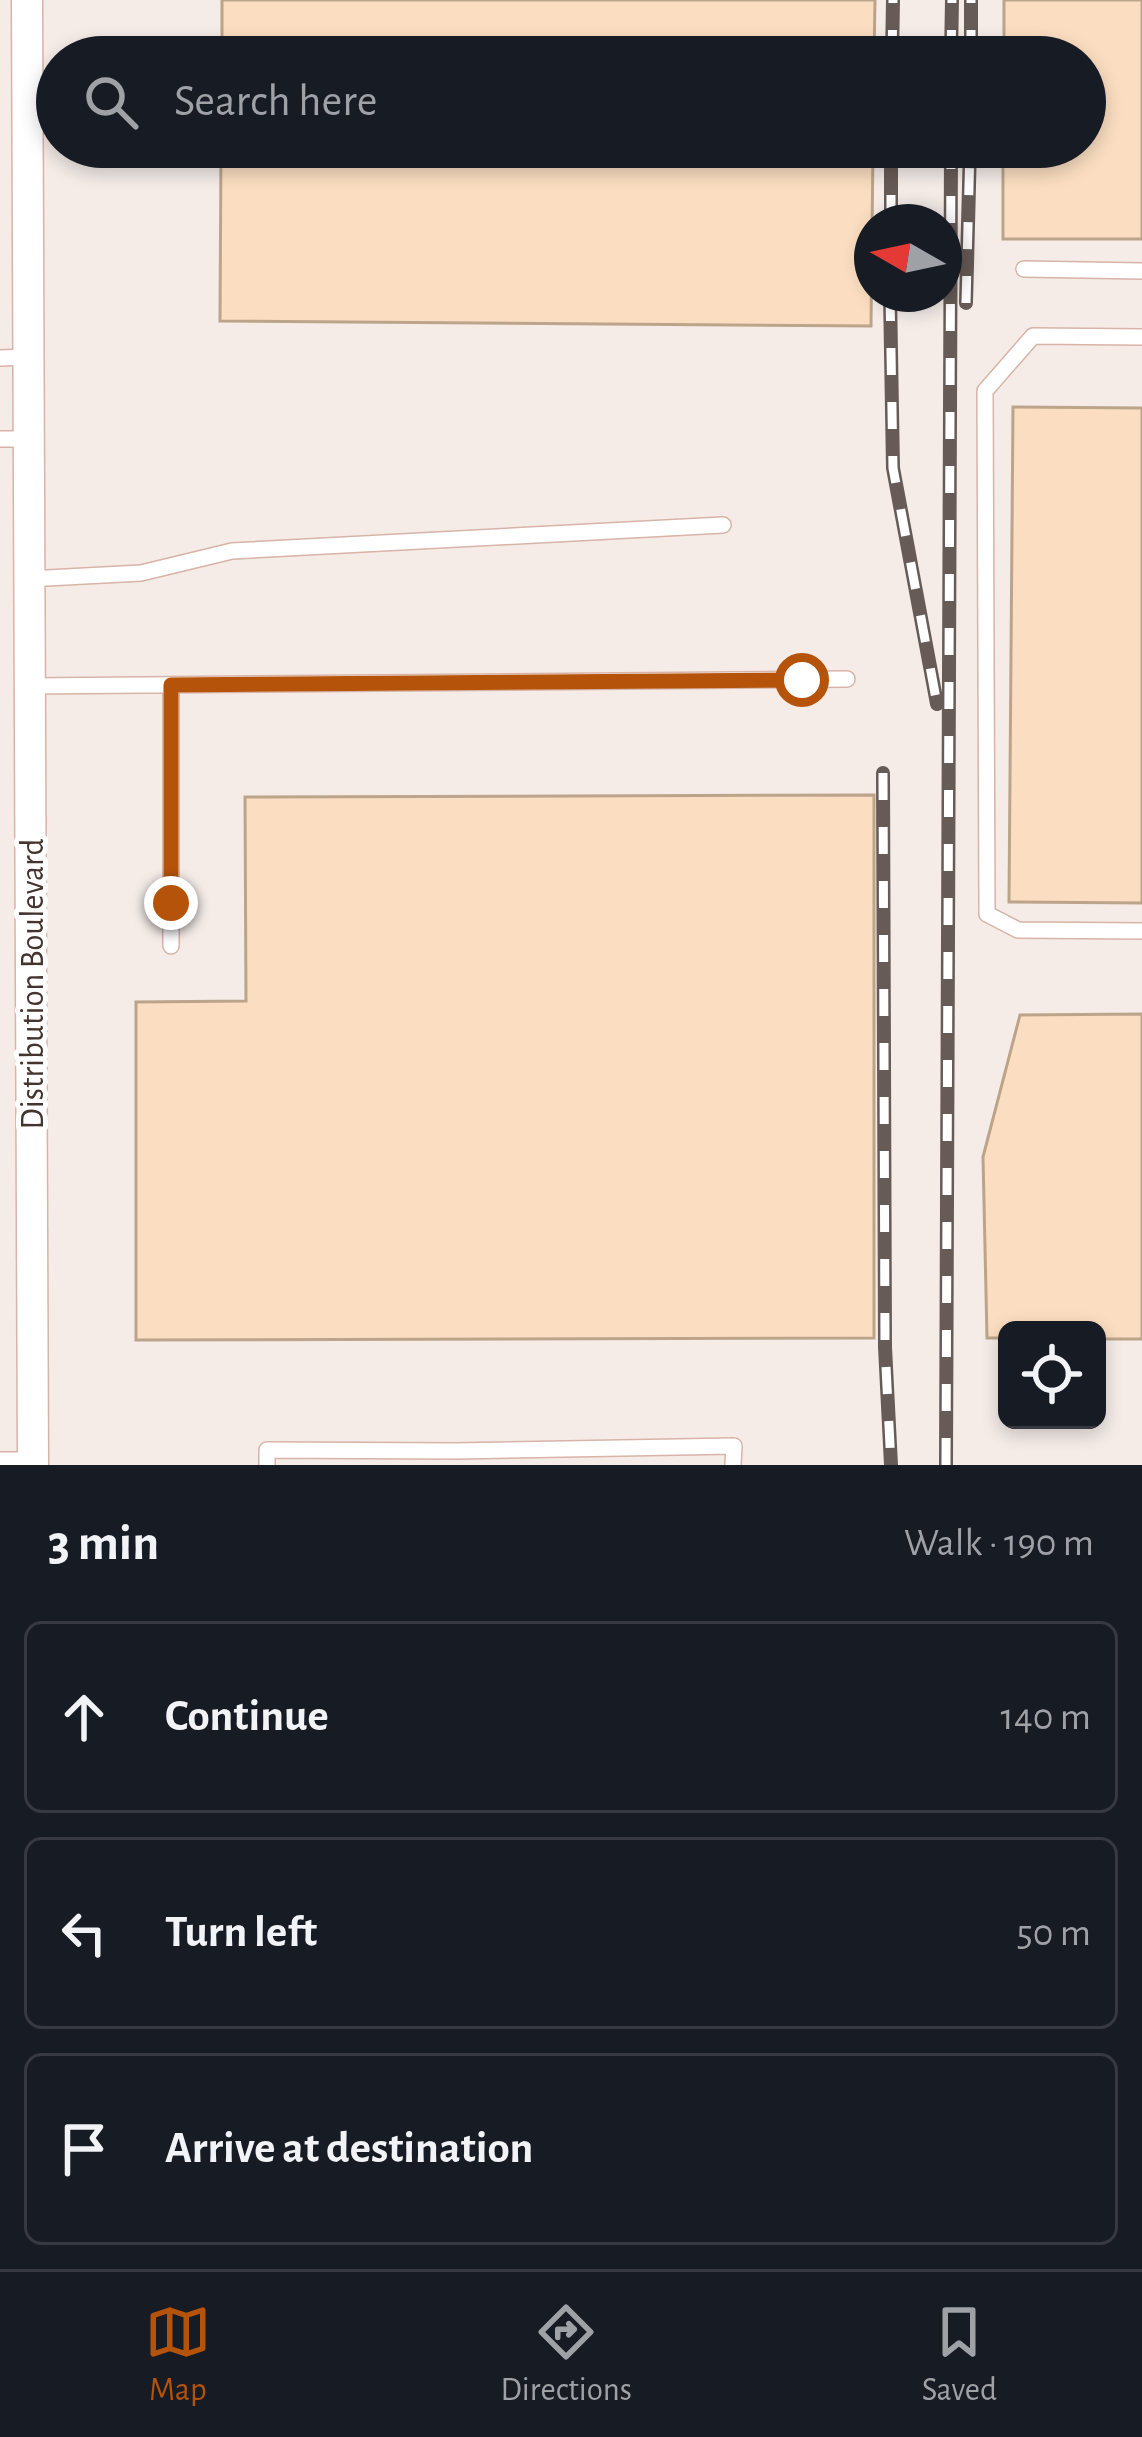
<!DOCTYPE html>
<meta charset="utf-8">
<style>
:root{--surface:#171b24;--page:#242831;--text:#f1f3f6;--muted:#9ea1a6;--line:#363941;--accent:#b45309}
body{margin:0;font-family:"Alegreya Sans",sans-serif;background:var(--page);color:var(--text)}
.controls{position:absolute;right:36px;bottom:36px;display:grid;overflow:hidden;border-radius:18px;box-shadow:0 6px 18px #0003}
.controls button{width:108px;height:108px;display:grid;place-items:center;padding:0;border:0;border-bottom:3px solid var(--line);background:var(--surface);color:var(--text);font:60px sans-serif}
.compass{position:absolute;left:854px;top:204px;width:108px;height:108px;border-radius:50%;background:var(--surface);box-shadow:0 6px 18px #0003;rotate:279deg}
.stop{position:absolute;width:36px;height:36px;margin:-27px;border:9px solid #b45309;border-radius:50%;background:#fff}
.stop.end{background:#b45309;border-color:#fff;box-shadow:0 3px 12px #0008}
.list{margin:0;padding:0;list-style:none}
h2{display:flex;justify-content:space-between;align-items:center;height:156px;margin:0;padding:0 48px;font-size:51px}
h2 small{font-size:39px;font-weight:400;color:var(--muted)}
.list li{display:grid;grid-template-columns:78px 1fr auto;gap:36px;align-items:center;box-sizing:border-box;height:192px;margin:0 24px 24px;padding:0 24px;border:3px solid var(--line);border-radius:18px}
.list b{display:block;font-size:45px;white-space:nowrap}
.list em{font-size:39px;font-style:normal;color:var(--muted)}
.icon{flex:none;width:66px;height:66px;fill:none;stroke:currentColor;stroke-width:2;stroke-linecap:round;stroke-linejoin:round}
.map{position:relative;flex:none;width:1142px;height:1465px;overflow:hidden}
.search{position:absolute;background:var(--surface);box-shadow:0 6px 18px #0003;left:36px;right:36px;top:36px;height:132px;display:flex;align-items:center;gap:30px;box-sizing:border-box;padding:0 42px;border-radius:66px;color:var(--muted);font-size:45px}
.sheet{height:804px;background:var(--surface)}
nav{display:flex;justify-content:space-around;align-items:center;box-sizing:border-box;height:168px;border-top:3px solid var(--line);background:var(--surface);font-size:33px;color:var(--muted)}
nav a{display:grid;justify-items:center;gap:6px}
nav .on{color:var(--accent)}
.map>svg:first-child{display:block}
</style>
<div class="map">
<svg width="1142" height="1465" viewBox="0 0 1142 1465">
<rect width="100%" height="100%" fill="#f9f9f9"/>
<path fill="#f5ece8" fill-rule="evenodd" d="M0,0h1142v1465h-1142zM57,57h1028v90h-1028zM872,222h72v72h-72zM1007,1330h90v90h-90z"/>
<path fill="#fbdec1" stroke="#bca48a" stroke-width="3" d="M222,0h653l-1,57h-652z
M1004,0h138v239h-139v-92h82v-90h-81z
M221,147h652l-2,179 -651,-5z
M1013,407l129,1v495l-133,-1z
M874,795v543l-738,2v-338l110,-1 -1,-204z
M1142,1014v325h-45v-9h-90v8h-20l-4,-181 37,-142z"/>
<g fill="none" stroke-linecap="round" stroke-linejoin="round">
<defs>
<path id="service" d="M1024,269l118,2
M1142,337l-109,-1 -48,55 2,523 31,16 124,1
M0,358l27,-1
M0,439h28
M28,579l113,-6 91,-22 491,-26
M171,685v261
M29,686l818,-7
M0,1460h33
M267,1465v-15l188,1 279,-5 -1,19"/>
<path id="minor" d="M27,0l6,1465"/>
</defs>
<use href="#service" stroke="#d8b3a7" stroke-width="18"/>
<use href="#minor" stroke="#d8b3a7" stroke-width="33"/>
<use href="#service" stroke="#fff" stroke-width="15"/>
<use href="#minor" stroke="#fff" stroke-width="30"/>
<defs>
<path id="rail" d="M892,57l1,-57
M951,57l1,-57
M971,57v-57
M891,222v-75
M890,294l3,174 44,236
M966,303l4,-156
M883,773l2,574 6,118
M946,1465l5,-1318"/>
</defs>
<use href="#rail" stroke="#675b57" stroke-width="14"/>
<use href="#rail" stroke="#fff" stroke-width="9" stroke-dasharray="27" stroke-linecap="butt"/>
</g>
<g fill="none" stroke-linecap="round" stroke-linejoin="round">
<path stroke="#b45309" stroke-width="15" d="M171,903v-218l631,-5"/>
</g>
<g text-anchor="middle" stroke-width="10" stroke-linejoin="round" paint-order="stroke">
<g font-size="33" fill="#43342f" stroke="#fff">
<text transform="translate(31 984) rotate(-90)" y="12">Distribution Boulevard</text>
</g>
</g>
</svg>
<div class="controls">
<button><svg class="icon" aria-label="locate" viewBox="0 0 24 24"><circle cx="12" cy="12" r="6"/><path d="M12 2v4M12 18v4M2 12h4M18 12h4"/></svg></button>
</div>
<svg class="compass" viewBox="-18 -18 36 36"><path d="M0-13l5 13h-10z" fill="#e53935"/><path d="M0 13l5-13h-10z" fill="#9ea1a6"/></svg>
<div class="stop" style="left:802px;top:680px"></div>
<div class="stop end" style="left:171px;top:903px"></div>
<div class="search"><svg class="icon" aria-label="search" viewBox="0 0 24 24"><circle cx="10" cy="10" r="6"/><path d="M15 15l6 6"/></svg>Search here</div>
</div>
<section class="sheet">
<h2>3 min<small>Walk · 190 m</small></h2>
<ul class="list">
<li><svg class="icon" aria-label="ahead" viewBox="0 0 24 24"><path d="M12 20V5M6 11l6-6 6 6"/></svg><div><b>Continue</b></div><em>140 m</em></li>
<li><svg class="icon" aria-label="left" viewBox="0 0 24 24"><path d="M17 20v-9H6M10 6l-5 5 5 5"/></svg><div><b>Turn left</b></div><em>50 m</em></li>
<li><svg class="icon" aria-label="arrive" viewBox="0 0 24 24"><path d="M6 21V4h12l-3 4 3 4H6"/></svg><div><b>Arrive at destination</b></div></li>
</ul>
</section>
<nav>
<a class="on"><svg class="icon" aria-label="map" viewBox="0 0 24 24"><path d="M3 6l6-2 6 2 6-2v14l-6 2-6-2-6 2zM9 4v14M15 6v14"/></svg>Map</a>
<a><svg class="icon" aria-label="directions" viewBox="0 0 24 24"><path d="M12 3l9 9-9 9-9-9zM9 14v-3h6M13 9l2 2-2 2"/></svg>Directions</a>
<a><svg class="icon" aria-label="saved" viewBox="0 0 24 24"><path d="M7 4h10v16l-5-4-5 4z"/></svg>Saved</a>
</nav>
